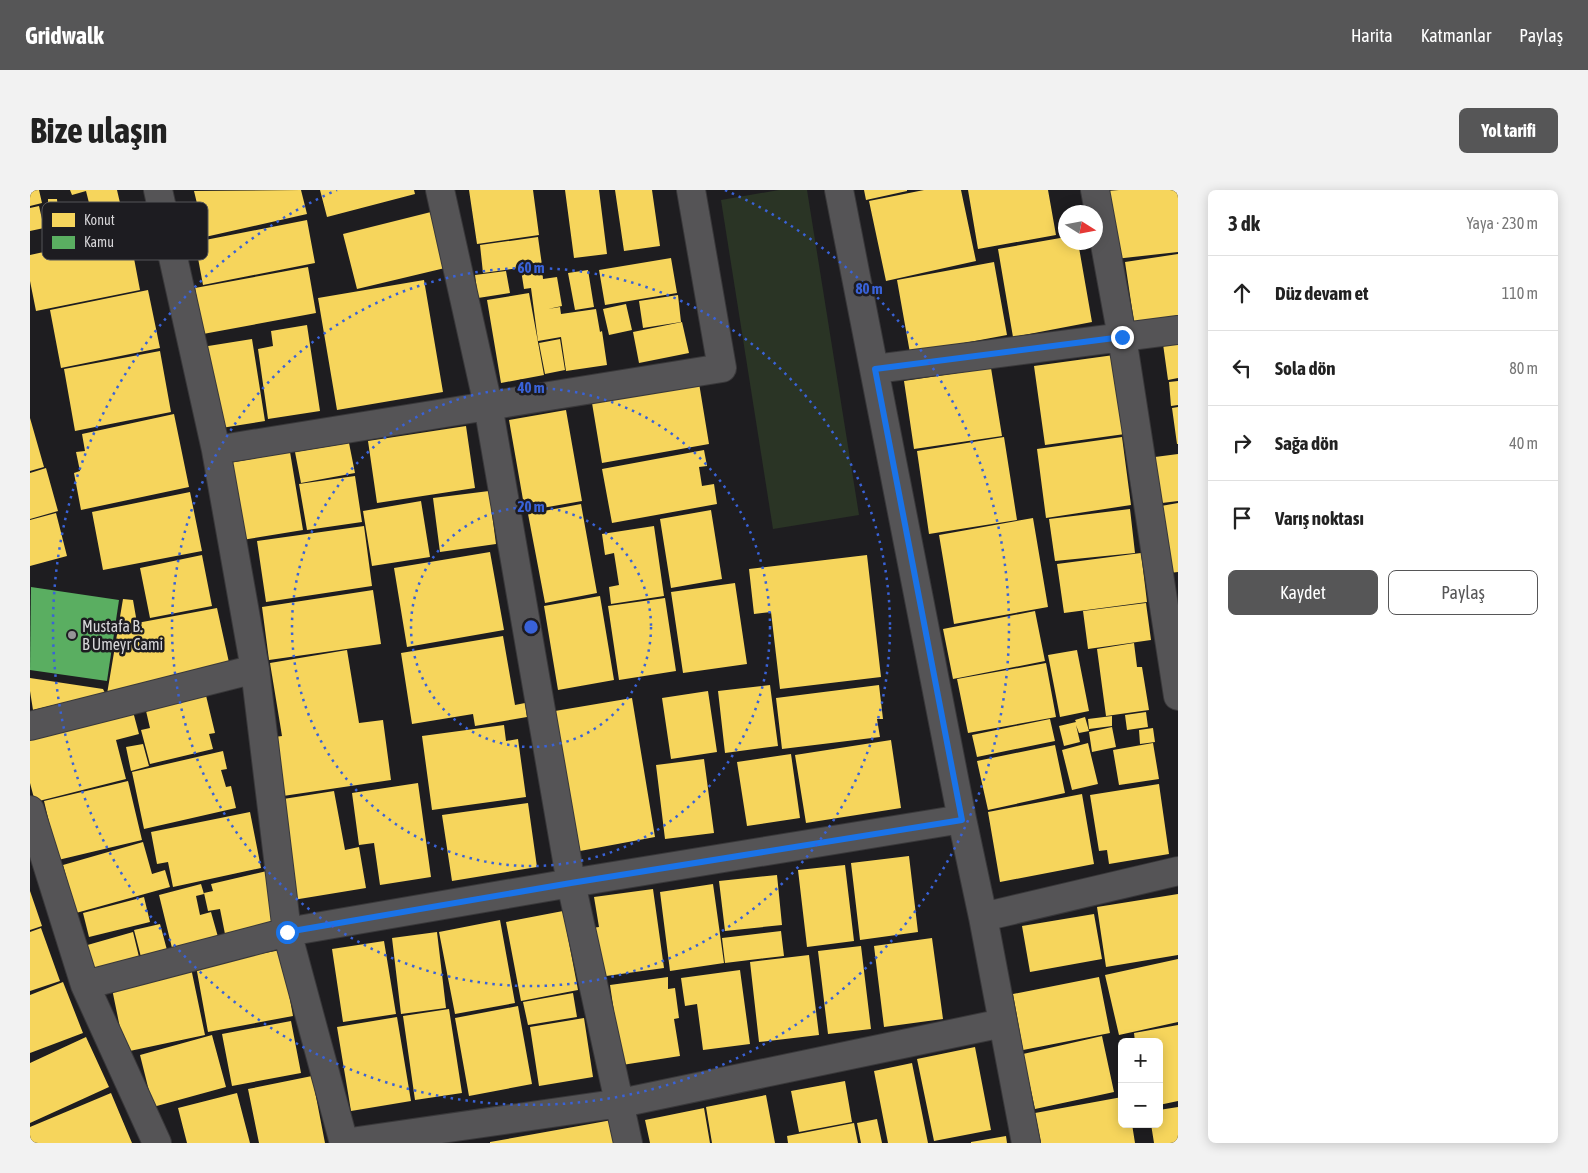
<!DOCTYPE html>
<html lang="tr">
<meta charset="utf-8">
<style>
:root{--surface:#fff;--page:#f2f2f2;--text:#222;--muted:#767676;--line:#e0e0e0;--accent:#565657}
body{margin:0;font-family:"Asap Condensed",sans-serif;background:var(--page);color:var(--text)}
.controls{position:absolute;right:15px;bottom:15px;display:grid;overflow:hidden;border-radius:8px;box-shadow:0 2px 12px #0003}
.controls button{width:45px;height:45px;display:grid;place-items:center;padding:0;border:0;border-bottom:1px solid var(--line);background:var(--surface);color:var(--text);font:25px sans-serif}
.compass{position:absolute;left:1028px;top:15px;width:45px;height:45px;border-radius:50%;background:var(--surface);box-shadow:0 2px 12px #0003;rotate:101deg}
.stop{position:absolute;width:15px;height:15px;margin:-11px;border:4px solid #1a73e8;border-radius:50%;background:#fff}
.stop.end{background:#1a73e8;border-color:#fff;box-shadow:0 1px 5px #0008}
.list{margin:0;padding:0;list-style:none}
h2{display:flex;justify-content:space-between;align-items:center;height:65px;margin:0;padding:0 20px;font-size:21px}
h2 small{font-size:16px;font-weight:400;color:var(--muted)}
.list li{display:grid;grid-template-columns:32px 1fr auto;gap:15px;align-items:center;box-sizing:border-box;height:75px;padding:0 20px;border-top:1px solid var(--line)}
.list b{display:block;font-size:19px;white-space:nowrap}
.list em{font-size:16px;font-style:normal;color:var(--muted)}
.actions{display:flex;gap:10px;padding:15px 20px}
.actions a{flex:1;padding:11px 0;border:1px solid var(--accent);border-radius:8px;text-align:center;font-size:18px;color:var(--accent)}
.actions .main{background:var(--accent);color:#fff}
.icon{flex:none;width:28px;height:28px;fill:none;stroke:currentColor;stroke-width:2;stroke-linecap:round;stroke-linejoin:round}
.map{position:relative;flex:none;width:1148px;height:953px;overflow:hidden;border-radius:8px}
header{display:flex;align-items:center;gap:30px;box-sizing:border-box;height:70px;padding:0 25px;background:var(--accent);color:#fff}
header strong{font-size:24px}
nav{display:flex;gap:28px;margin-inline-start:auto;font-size:18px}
.intro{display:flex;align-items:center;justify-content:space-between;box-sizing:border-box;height:120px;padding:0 30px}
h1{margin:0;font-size:35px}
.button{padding:12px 22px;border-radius:8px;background:var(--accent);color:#fff;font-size:18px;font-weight:700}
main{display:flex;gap:30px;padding:0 30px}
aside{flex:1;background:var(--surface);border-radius:8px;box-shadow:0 2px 12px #0003}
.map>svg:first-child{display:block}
</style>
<header>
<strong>Gridwalk</strong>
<nav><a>Harita</a><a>Katmanlar</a><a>Paylaş</a></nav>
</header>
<div class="intro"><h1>Bize ulaşın</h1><a class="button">Yol tarifi</a></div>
<main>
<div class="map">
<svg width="1148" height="953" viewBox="0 0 1148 953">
<rect width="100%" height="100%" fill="#1e1d20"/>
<path fill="#2a3425" d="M749,0h28l52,325 -86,14 -52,-329z"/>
<path fill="#f6d55c" d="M0,0h9l3,13 -12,3z
M40,0h47l7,30 -29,7 -9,-36 -14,4z
M271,0l6,24 -102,23 -11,-46z
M290,0h94l1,4 -88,23z
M439,0h64l6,45 -62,9z
M535,0h34l8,64 -33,4z
M585,0h37l8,56 -36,5z
M834,0h43v1l-41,9z
M894,0h37l15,71 -90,20 -17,-80z
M938,0h80l8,45 -78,14z
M1089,0h59v62l-63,7 -8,-68z
M18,9h9l1,10 12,-1 2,25 -23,1z
M9,16l5,22 -14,3v-23z
M401,22l14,56 -88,21 -14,-55z
M277,30l8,43 -112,22 -8,-43z
M106,31l2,10 -9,1 11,58 -104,21 -6,-30v-26l41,-9 -2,-12z
M508,47l4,28 -59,8 -3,-28z
M1036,47v5h12l14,80 -79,15 -15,-88z
M1148,64v62l-44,6 -9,-60z
M641,68l6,35 -72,12 -6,-35z
M964,72l13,73 -97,18 -13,-73z
M278,77l8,46 -113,21 -8,-46z
M512,77l1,12 14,-2 5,29 -14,3 12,-2 1,7 35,-5 4,23 2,-1 5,34 -41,6 -5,-34 -23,4 -7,-53 -7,1 -3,-19z
M558,80l6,37 -19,3 -7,-37z
M476,81l4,22 -32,5 -3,-23z
M394,90l19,112 -106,18 -19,-112z
M118,100l12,58 -99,20 -11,-58z
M499,103l15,82 -43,8 -14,-83z
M648,105l3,27 -38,6 -4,-27z
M596,114l6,26 -23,5 -6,-26z
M652,132l7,31 -50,10 -6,-31z
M277,135l13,86 -52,8 -10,-70 15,-3 -2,-15z
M222,149l13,82 -50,8 -13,-82z
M530,149l5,31 -20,4 -6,-31z
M1148,151v37l-10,2 -5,-36z
M130,161l11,61 -96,19 -11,-62z
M1084,165l11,79 -80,11 -11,-79z
M961,178l11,68 -88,13 -10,-68z
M668,187l11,67 -107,19 -11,-66z
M1148,191v24l-7,1 -2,-24z
M1148,217v37h-1l-5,-36z
M536,220l16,91 -57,10 -16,-91z
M144,224l15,73 -108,23 -7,-37 6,-2 -4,-19 9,-1 -3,-17z
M0,228l14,49 -14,4z
M436,236l9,62 -98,15 -9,-62z
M974,247l13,83 -88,14 -12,-83z
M1092,247l9,68 -85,13 -9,-69z
M319,253l6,30 -54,10 -6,-31z
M674,260l3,16 -8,1 3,19 12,-2 3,20 -105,19 -10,-54z
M260,262l13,78 -61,10 -13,-77z
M1148,264v47l-16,2 -7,-46z
M16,278l12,43 -28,8v-46z
M325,286l7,46 -55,8 -8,-46z
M459,301l7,53 -56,8 -7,-54z
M160,302l12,59 -99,19 -11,-58z
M391,311l9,56 -58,9 -9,-55z
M1148,313v69l-9,1 -8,-67z
M551,314l16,89 -52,10 -17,-89z
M1100,319l5,44 -80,8 -6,-42z
M681,320l11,69 -51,9 -11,-69z
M26,323l11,43 -37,10v-46z
M1003,328l15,89 -94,17 -15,-89z
M334,336l8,60 -106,16 -9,-61z
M624,336l10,70 -53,8 -2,-17 10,-2 -5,-32 -9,2 -3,-21z
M460,362l14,78 -97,17 -13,-79z
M1111,363l6,49 -83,11 -7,-49z
M172,365l10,51 -62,12 -10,-50z
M837,365l14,122 -101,12 -9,-77 -17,2 -5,-45z
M705,393l12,81 -64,9 -12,-81z
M343,400l8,54 -112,16 -7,-53z
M570,406l14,84 -56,10 -14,-84z
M635,408l11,73 -57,9 -11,-74z
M93,409l10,1 4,23 80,-15 13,59 -123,27z
M1116,413l5,37 -63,9 -5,-38z
M1005,421l10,50 -92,18 -10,-50z
M473,446l12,69 10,-2 2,14 -52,9 -2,-12 -61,10 -11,-71z
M1104,453l3,24h5l7,43 -43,6 -9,-67z
M317,460l12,73 24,-3 8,60 -108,16 -9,-59 8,-1 -12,-73z
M1047,460l12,61 -29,6 -12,-62z
M1016,473l10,54 -88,16 -11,-54z
M0,488l73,11 2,4 -72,17 -3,-19z
M173,493l12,50 -6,1 4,15 -63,15 -9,-34 9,-2 -7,-30z
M740,495l8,61 -53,7 -7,-62z
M849,495l4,34h-6l3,18 -98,12 -6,-51z
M678,501l9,61 -46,7 -9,-61z
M602,508l23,139 -75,14 -25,-140z
M101,514l8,30 -23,6 10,39 -91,23 -5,-19v-53z
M1116,522l2,15 -21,3 -2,-15z
M1082,526v10l-23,3 -1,-10z
M1055,527l4,14 -10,2 -3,-8 4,17 -16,4 -5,-20 17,-4 -1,-2z
M1020,529l5,22 -78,16 -5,-22z
M474,535l2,16 12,-2 8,58 -94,13 -10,-74z
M1082,537l4,20 -24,5 -3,-20z
M1123,538l2,14 -15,2 -1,-14z
M861,550l10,68 -95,15 -11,-68z
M1058,553l10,41 -26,6 -10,-40z
M1123,553l6,36 -40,6 -6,-35z
M113,554l6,22 -18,5 -5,-24z
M1025,555l10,48 -77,17 -11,-49z
M193,561l4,18 -6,1 5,17 5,-1 5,22 -92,21 -12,-57z
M761,564l9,64 -53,8 -10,-64z
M674,569l10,74 -49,6 -9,-74z
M98,591l14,59 -84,20 -14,-59z
M388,593l13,94 -51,8 -6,-42 -15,2 -7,-52z
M1129,594l10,70 -60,10 -2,-14 -8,1 -9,-56z
M304,601l11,59 14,-3 7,41 -73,12 -16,-100z
M1052,604l12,70 -94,18 -12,-70z
M498,613l9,64 -85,14 -10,-66z
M220,622l11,56 -88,19 -5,-25 -11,2 -6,-32z
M113,652l9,32 13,-4 5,17 -94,26 -13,-48z
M879,666l9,76 -58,8 -9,-77z
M815,675l9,76 -47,6 -9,-77z
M237,681l12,51 -54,12 -5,-25 -12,2 -4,-18 9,-2 -2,-7z
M747,685l5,50 -57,6 -6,-50z
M171,694l3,10 -8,2 4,19 11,-3 7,25 -46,11 -13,-53z
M683,694l11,79 -54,8 -10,-79z
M623,699l11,79 -65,9 -7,-49 7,-1 -5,-30z
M0,701l12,35 -12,4z
M1148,704v61l-72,12 -9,-60z
M114,707l6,25 -61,15 -6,-24z
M533,721l15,79 -57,11 -15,-79z
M1064,724l8,45 -72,13 -8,-46z
M470,730l15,83 -60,11 -16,-82z
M130,734l7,26 -26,7 -7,-27z
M11,738l19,53 -30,10v-59z
M751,741l3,25 -59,7 -3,-25z
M103,742l7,29 -49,13 -7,-28z
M407,742l9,76 -45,6 -9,-76z
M902,748l11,81 -59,8 -10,-81z
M354,751l12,73 -53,8 -11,-73z
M831,756l10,83 -43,5 -10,-83z
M251,760l12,66 -85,16 -12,-66z
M779,765l10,80 -60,7 -9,-80z
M1148,769v63l-59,13 -14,-60z
M161,778l14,67 -80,17 -14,-68z
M710,780l10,74 -47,6 -6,-46 -12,2 -4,-28z
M638,787v12l7,-1 4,30 -5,1 6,37 -58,9 -12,-80z
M1069,787l11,56 -87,17 -10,-56z
M33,792l20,51 -53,20v-58z
M543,803l4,24 -49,8 -5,-23z
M488,816l14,78 -63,12 -14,-78z
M419,819l13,84 -47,7 -12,-84z
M367,827l14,84 -60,10 -14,-84z
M554,828l9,59 -54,9 -9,-59z
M261,831l10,52 -69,13 -10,-52z
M1148,835v76l-19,4v-63h-24l-1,-9z
M182,845l14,52 -73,20 -13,-52z
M1072,846l12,56 -79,17 -12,-55z
M56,847l23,50 -79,36v-60z
M945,857l16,83 -57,11 -17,-82z
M882,873l16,80h-40l-14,-72z
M282,886l13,67h-66l-11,-54z
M815,891l7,41 -53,10 -8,-41z
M81,903l21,50h-102v-16z
M207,903l13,50h-63l-9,-35z
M736,905l9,48h-63l-6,-36z
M1092,907v27h10l3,19h-94l-6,-30z
M1148,917v36h-24l-3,-19h8v-14z
M674,918l6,35h-60l-5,-23z
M847,929l5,24h-21l-4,-20z
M582,930l4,23h-126v-1z
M824,933l4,20h-70l-1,-7z
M976,946l1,7h-36v-1z"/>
<path fill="#5aae61" d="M1,397l88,13 -12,81 -77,-11z"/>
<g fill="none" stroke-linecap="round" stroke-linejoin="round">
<defs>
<path id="minor" d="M128,0l58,260 39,219 32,263 57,211
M410,0l48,215 83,478 57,260
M809,0l123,629 21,98 43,226
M1065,0l27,147 56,359
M845,179l303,-39
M186,260l506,-82 -31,-178
M0,536l225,-57
M0,620l55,175 72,158
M953,727l195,-46
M55,795l202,-53 284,-49 391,-64
M314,953l277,-40 382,-80"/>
</defs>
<use href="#minor" stroke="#39383a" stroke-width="30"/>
<use href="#minor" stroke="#555456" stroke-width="28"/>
</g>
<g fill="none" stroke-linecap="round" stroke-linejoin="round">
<path stroke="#1a73e8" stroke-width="6" d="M257,742l284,-49 391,-63 -87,-451 247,-32"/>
</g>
<g fill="none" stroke="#3962d8" stroke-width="2.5" stroke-dasharray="2.5 5">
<circle cx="501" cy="437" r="120"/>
<circle cx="501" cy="437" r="239"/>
<circle cx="501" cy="437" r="359"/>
<path d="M695 0A478 478 0 1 1 307 0"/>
</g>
<circle fill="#969598" stroke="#1d1c21" stroke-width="2" cx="42" cy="445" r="5"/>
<g text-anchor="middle" stroke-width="5" stroke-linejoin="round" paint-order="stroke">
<g font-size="16" fill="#d6d5d8" stroke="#1d1c21" text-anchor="start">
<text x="52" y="442">Mustafa B.<tspan x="52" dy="18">B Umeyr Cami</tspan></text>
</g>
</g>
<rect x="12" y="12" width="166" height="58" rx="8" fill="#1d1c21" stroke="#545458" stroke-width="1"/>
<rect x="22" y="23" width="23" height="14" fill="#f6d55c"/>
<rect x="22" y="46" width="23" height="13" fill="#5aae61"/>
<g font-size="14" fill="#d6d5d8">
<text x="54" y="35">Konut</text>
<text x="54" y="57">Kamu</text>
</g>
<circle cx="501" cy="437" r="8" fill="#3962d8" stroke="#1d1c21" stroke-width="2.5"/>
<g font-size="15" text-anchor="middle" font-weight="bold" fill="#3962d8" stroke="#1d1c21" stroke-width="5" stroke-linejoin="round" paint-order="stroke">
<text x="501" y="83">60 m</text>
<text x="839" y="104">80 m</text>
<text x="501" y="203">40 m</text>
<text x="501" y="322">20 m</text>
</g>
</svg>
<div class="controls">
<button>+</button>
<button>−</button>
</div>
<svg class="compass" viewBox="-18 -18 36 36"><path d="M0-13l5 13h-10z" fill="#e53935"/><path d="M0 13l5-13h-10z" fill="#767676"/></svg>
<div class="stop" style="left:257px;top:742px"></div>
<div class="stop end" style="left:1092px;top:147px"></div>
</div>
<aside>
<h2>3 dk<small>Yaya · 230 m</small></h2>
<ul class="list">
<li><svg class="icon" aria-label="ahead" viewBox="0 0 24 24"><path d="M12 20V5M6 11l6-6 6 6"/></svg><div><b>Düz devam et</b></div><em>110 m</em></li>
<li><svg class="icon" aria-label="left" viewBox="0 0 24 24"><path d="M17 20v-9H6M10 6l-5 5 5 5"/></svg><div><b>Sola dön</b></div><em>80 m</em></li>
<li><svg class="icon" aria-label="right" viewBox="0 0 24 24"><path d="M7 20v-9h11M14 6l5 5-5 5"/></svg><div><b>Sağa dön</b></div><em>40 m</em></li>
<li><svg class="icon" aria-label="arrive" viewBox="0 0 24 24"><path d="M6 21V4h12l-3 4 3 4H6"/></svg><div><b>Varış noktası</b></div></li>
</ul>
<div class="actions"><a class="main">Kaydet</a><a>Paylaş</a></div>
</aside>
</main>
